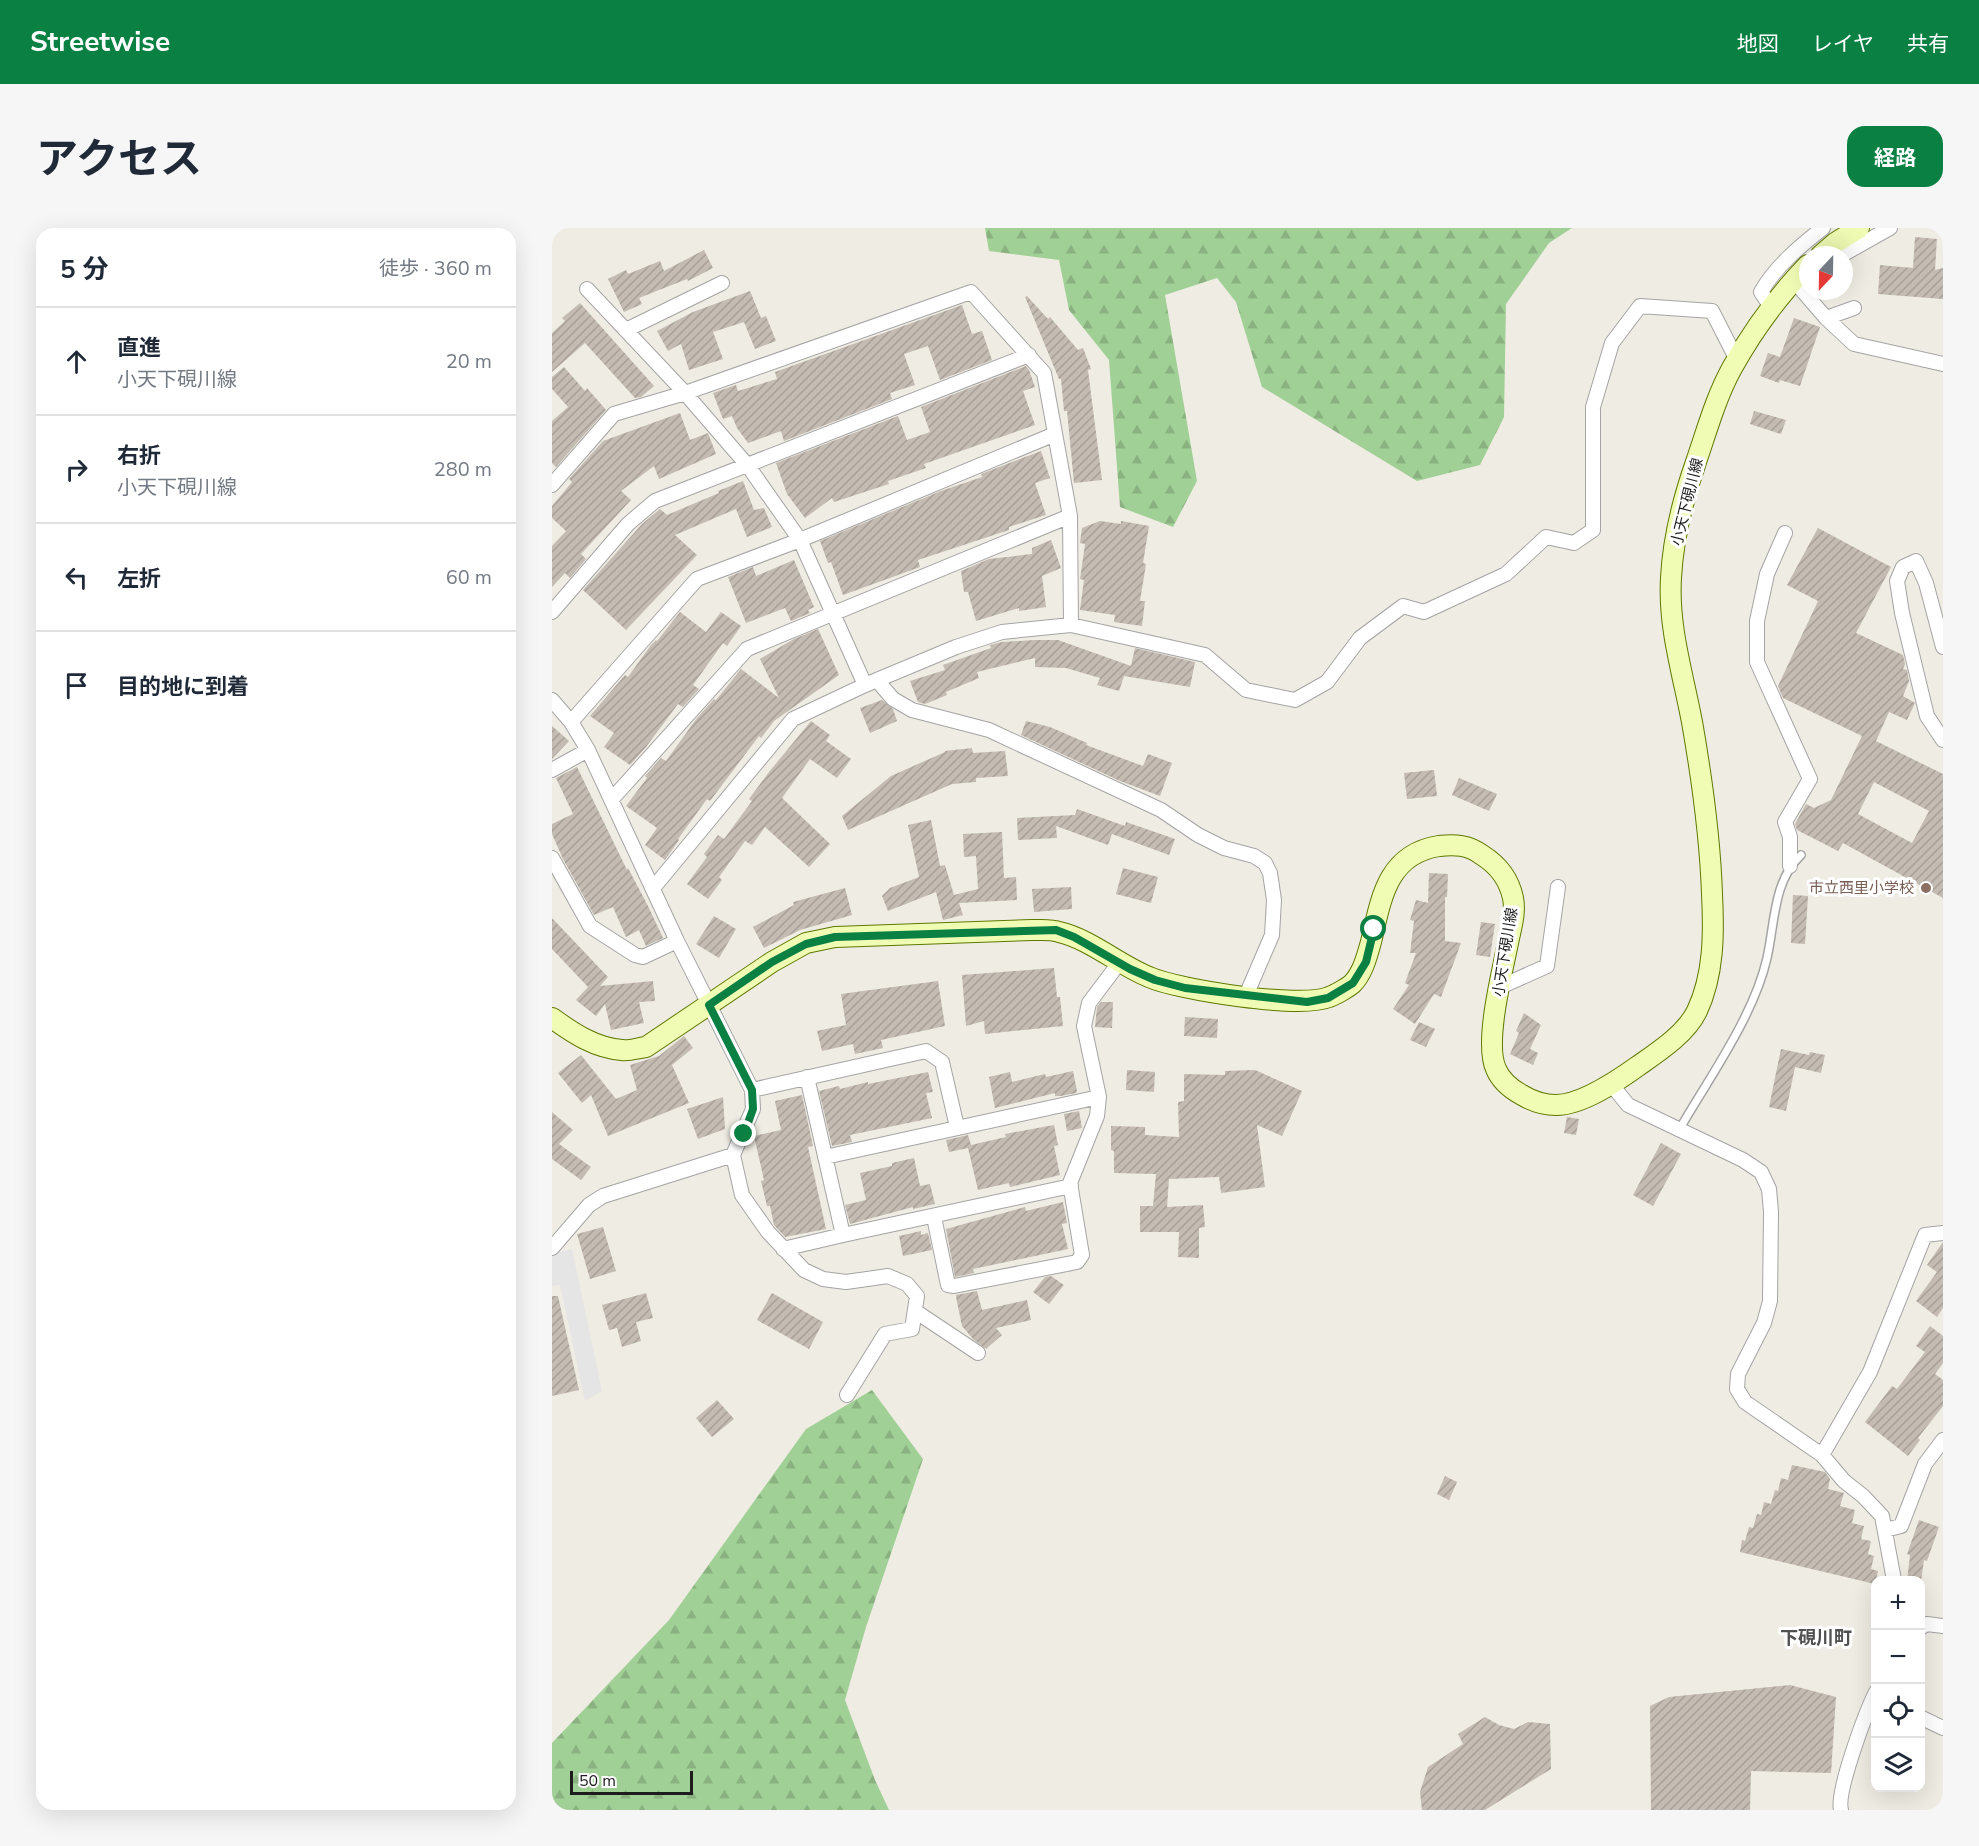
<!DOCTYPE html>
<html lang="ja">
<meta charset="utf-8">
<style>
:root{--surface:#fff;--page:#f6f6f7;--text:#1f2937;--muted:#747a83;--line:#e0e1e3;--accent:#0b8043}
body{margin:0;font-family:"Nunito Sans","Noto Sans JP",sans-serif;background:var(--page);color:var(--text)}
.controls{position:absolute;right:18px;bottom:18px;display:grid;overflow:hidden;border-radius:12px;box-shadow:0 6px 24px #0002}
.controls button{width:54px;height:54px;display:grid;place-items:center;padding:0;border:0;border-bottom:2px solid var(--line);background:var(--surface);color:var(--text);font:30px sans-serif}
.compass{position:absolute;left:1247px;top:18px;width:54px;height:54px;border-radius:50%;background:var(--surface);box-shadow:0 6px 24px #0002;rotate:202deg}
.scale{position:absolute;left:18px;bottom:15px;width:123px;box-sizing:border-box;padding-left:6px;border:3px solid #1d1d1d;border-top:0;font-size:16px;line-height:21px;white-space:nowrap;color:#1d1d1d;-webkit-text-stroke:4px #fff;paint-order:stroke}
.stop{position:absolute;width:18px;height:18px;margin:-14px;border:4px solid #0b8043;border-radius:50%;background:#fff}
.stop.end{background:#0b8043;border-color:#fff;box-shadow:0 2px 6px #0008}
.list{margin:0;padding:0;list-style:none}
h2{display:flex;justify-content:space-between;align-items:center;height:78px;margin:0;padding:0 24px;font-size:26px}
h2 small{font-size:20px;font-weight:400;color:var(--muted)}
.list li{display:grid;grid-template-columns:39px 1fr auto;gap:18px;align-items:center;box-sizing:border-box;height:108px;padding:0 24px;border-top:2px solid var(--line)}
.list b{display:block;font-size:22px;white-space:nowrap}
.list p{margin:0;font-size:20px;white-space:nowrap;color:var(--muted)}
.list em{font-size:20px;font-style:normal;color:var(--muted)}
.icon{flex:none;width:33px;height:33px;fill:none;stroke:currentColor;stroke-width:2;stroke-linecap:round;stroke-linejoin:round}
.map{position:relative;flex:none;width:1391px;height:1582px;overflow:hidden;border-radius:18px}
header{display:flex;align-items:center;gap:36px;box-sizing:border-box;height:84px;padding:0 30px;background:var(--accent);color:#fff}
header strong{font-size:28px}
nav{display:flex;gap:33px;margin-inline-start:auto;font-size:21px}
.intro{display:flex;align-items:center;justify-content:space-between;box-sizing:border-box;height:144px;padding:0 36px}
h1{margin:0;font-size:42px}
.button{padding:15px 27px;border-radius:18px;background:var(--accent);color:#fff;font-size:21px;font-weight:700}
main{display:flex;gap:36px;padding:0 36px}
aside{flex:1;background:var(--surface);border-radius:18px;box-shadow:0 6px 24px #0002}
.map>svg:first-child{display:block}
</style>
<header>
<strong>Streetwise</strong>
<nav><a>地図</a><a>レイヤ</a><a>共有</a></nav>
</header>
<div class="intro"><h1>アクセス</h1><a class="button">経路</a></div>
<main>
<aside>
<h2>5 分<small>徒歩 · 360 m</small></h2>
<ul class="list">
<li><svg class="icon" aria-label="ahead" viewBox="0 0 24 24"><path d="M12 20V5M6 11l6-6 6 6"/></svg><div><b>直進</b><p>小天下硯川線</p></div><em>20 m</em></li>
<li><svg class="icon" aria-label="right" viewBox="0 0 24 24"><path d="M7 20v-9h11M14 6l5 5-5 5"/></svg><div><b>右折</b><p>小天下硯川線</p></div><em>280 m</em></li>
<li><svg class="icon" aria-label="left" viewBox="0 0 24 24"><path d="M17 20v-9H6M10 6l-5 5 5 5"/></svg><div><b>左折</b></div><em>60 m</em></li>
<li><svg class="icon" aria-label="arrive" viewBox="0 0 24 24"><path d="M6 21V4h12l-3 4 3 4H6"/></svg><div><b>目的地に到着</b></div></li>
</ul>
</aside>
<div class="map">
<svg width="1391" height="1582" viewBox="0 0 1391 1582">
<defs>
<pattern id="forest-firs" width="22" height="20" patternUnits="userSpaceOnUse" patternTransform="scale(1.5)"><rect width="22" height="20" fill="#a1d096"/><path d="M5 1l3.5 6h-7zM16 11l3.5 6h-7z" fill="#8ab281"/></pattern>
<pattern id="building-hatch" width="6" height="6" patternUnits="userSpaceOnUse" patternTransform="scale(1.5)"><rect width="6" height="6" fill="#c4bbb2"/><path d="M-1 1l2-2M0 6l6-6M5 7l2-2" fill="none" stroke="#a8a099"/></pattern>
</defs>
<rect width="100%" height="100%" fill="#efece3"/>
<path fill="url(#forest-firs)" d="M433,0h587l-23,15 -43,61 -2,113 -24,48 -63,16 -155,-94 -26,-85 -19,-24 -52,17 32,186 -24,46 -53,-20 -11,-147 -40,-50 -10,-50 -70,-9z
M320,1162l51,69 -57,168 -21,73 30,80 14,30h-337v-67l117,-123 137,-191z"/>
<path fill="#e5e5e5" d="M20,1021l30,142 -17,10 -25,-116 -8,1v-30l3,-3z"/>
<path fill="url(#building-hatch)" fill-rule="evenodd" d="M1363,9l22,2 -2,31 8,-2v31l-65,-5 2,-29 33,3z
M152,22l9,18 -25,13 -1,-2 -48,19 3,6 -18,8 -16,-33 18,-9 2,4 32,-13 4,10z
M198,63l11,27 5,-2 10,25 -21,8 -11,-27 -31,10 10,27 -34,11 -8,-26 -13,7 -11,-20 36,-19z
M475,68l21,23 2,-2 28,33 5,-2 8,21 -3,1 14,110 -28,3 -7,-72h-3l-3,-32h-2l-34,-82z
M28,75l74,83 -13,11 -6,1 -50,-55 -33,29v-39l13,-12 -3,-3z
M410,77l10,29 10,-3 10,29 -52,20 -12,-34 -24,8 11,31 -25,8 2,6 -108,42 -3,-10 -33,12 -11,-15 -5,-12 -9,3 -10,-26 23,-8 2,6 39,-12 -2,-7z
M1242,90l26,9 -20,59 -20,-6 -1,3 -19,-7 8,-23 12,4z
M474,138l3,4 6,17 -12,4 12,34 -111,39 2,4 -38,13 1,3 -55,18 -2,-4 -27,20 -18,-24 -11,-31 122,-47 9,24 23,-8 -9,-25z
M12,139l21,24 2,-3 19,22 -50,57 -4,-4v-42l16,-14 -16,-18v-12z
M1202,183l32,9 -5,14 -31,-10z
M128,185l10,27 18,-7 8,21 -57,25 -5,-13 -33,25 10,9 -50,54 5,5 -16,19 -5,-5 -13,14v-41l14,-15 -14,-13v-12l20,-24 -3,-3 34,-38z
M489,223l9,27 -15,5 11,32 -37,12v3l-91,30 2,7 -77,28 -12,-33 -3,1 -8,-22 121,-50 41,-14 -1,-3z
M191,253l11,29 10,-2 8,19 -25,10 -11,-28 -61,26 22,20 -71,75 -43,-40 59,-66 18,-15 7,6 52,-22 -1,-2z
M548,293l21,3v-3l28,5 -6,37 3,1 -6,37h5l-3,25 -28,-4 1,-7 -35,-5 4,-30 -4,-1 5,-35 -5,-1 2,-15z
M1266,300l73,39 -35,66 47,22 2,9 -2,5 4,1 2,11 -6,15 12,7 -8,17 -18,-8 -13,29 67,33v124l-100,-55 -5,8 -41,-21 -2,-6 11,-20 8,4 17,-8 31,-64 -79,-38 -5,-12 40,-85 -31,-16zM1322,554l55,29 -17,32 -54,-29z
M499,312l10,28 -19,8 4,31 -27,4v-3l-43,13 -8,-29h-4l-3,-21 28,-12 43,-5v-6z
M242,332l20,47 -6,3 2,3 -19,8 -6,-13 -39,15 -18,-46 25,-10 3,9z
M128,384l26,20 15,-20 20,14 -14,20 -4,-3 -30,42 6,4 -16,18 -5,-3 -32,43 -16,18 -26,-18 10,-14 -24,-17 35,-41 3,2 23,-32 5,-5 1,1z
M266,401l21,46 -65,46 -13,17 -2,-2 -49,65 -3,-2 -29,40 1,1 -14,20 -20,-15 12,-17 -31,-22 21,-28 -2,-2 16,-18 5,3 31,-43 17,-19 2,1 25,-31 38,29 -19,-39 34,-20z
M483,412h23l73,26 4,-18 60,14 -5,25 -66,-11 -5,15 -22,-6 3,-7 -34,-10 -31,-1v-9l-58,14 2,6 -33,14 1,3 -22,9 -7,-2 -8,-21 35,-11 -2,-5 48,-17 -1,-3 12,-3z
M330,472l11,9 4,12 -27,12 -10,-25z
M259,493l19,14 -4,6 25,18 -14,19 -27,-19 -28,39 48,46 -21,23 -44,-40 -13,18 -7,-4 -26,36 3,3 -14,19 -21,-15 20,-27 -3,-3 14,-19 6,4 28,-38 -3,-2 20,-27z
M474,493l24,6 37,16 -1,2 57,21 5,-12 24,9 -12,33 -40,-15 -99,-46z
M0,498l17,15 -17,18z
M420,520l1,5 32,-2 3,25 -32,2v4l-24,2 -104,46 -6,-14 49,-40 54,-24v-1z
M25,539l50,103 1,-2 20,38 15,32 -17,8 -7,-16 -13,7 -13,-30 -19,8 -31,-56 -11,-25v-10l21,-10 -17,-36z
M882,542l3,26 -30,3 -3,-26z
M907,550l38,16 -8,17 -37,-16z
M525,581l48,17 1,-4 49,17 -6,16 -57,-21 -4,11 -52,-19 1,12 -39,2 -1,-22 58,-3z
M379,592l9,46 5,-1 9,30 24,-6 -2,-33 -12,1 -1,-23 39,-2 2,46 12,-1 1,23 -58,3 4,12 -20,5 -7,-28 -48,19 -6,-15 8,-8 29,-11 -11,-52z
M571,640l35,9 -7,26 -35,-9z
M877,645l19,1 -1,23h-2v44l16,2 -20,54 -7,-3 -19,30 -22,-15 16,-24 -4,-2 11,-30h-6l4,-32 -4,-1 6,-20 12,3z
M519,659l1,22 -38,3 -2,-23z
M293,660l7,27 -52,15 -36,18 -11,-21 41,-22 -1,-3z
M1241,667l15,1 -3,48 -14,-1z
M162,688l22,13 -17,29 -23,-14z
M0,690l56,59 -8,9 53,-5 2,20 -16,1 5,21 -33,7 -6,-26 -9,12 -20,-16 12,-13 -36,-38z
M929,694l14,2 -5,33 -14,-2z
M502,740l3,29h3l3,29 -78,8 -1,-13 -18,5 -4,-51z
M386,753l7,45 -64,14 2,8 -28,6 -2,-10 -31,7 -5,-20 29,-6 -5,-31z
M549,774h12l-1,26 -17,-1 2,-20z
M972,785l17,12 -11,24 8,4 -5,12 -23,-11 9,-21 -3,-2z
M633,789l33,2 -1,19 -33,-2z
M867,794l16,7 -9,18 -16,-7z
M132,808l9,12 -21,17 17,38 -81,33 -17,-41 -9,8 -24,-30 23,-18 35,44 21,-9 -7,-25 29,-9z
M1229,821l28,6 1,-3 15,3 -4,18 -26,-6 -9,44 -17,-4z
M575,842l28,2 -1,20 -28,-2z
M703,842l47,21 -20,45 -25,-11 8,62 -44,6 -2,-16 -50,2 -2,28 36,-2 2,22 -6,1v30l-21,-1 1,-25h-39v-26h13l3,-32 -42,-1v-22l-3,-1v-24l34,1v8l34,2 -1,-35 6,-1v-27l41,1v-4z
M521,843l4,20 -1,2 -15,3h-6v-3l-60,15 -6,-31 21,-5 2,10 33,-8 1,3z
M376,844l5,20 -7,1 6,25 -82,17 2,7 -20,4 -13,-55 20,-5 1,3 28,-7v2z
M250,867l11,51 -5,1 18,82 -41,8 -11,-12 -4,-19h-3l-6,-25 3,-1 -10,-44 27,-6 -6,-29z
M171,869l2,32 -27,10 -11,-30z
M527,883l3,17 -15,3 -3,-17z
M0,884l21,18 -14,14 32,23 -10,13 -29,-21z
M1015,889l12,2 -3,16 -12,-2z
M502,897l4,20 -4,1 6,29 -50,12 -1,-4 -31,7 -10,-42 -19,4 -3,-12 22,-5 3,10 35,-8 -1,-3z
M1109,915l20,11 -28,52 -20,-11z
M362,930l6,28 10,-2 5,20 -22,5v-2l-63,17 -5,-19 21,-5 -6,-27 32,-7v-3z
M511,974l4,21 -5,1 6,25 -95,20 1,4 -19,4 -9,-48 79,-22 1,4z
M51,999l13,44 -26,8 -13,-45z
M369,1003v4l7,-2 4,17 -29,6 -4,-20z
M1391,1014v66l-6,9 -21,-16 21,-29 -10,-7z
M499,1048l13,9 -15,19 -16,-12 12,-15z
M425,1063l5,19 45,-10 4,20 -35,8 6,7 -16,14 -13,-10 -11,-13 -6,-29v-2z
M94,1065l7,25 -17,4 5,19 -19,6 -5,-19 -8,2 -7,-25z
M220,1065l51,29 -14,27 -52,-29z
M0,1068h6l21,94 -27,6z
M1378,1098l13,10v27l-8,11 8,6v26l-25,32 2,2 -12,16 -43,-34 27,-36 5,3 28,-37 -9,-6z
M165,1172l17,19 -22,18 -16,-19z
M1240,1237l33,7 5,7 -2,10 16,4 -4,13 15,4 -3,13 12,3 -3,13 10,2 -3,13 6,2 -3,13 7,2 -3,13 -135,-32 2,-12 3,1 4,-14 4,1 4,-14 4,1 3,-13 7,2 4,-14 3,1 3,-13 7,2z
M893,1248l12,6 -8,18 -12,-6z
M1367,1292l20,7 -12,34 -3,-1 -3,21h-14l3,-26 -3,-1z
M1238,1457l46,12 -5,76 -80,-2 -1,39h-99l-1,-104 19,-9z
M933,1489l14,8 15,4 14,-7 22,2 1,45 -66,41h-63l-2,-18 8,-25 35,-23 -5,-10z"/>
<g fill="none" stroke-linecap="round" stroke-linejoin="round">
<defs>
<path id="lane" d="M1127,902c30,-52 75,-114 88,-172 8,-35 6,-77 34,-103"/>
<path id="street" d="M1290,27l48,-27
M1242,53l32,37 28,-10
M35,61l98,104 63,73 52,74 65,145
M1219,79l-10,-15c14,-25 39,-46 62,-64
M1274,90l28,26 89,20
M74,102l96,-47
M0,257l62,-71 71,-21 286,-101 73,81 26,143 1,109
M1233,305l-18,41 -10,47v41l53,117 -25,43 5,15v29
M0,384l76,-88 27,-23 374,-146
M1391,419l-17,-64 -10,-22 -13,6 -6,14 5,32 25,103 16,24
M327,451l2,6 12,14 19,11 77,20 172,80 37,25 26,13 30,8 11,7 5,10 4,27 -2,35 -24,56v5
M0,472l19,22 17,28 89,191 75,149 1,19 -20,46 9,40 26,37 36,38 19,9 23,3 42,-6 19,8 10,12 -5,33 -27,5 -38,61
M19,494l126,-143 103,-39 255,-106
M0,542l36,-20
M60,571l135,-150 323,-133
M0,630l38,68 45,29 8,2 34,-16
M102,659l139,-168 72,-34 91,-38 46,-15 69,-7 134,30 41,35 49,10 32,-18 33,-44 43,-32 21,6 82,-38 40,-37 28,6 19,-13v-123l19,-64 28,-37 72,5 25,49
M948,759l47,-21 11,-79
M1059,856l17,21 115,55 18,12 8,17 2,23 -1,89 -6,22 -26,51 -1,15 8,13 77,53 22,26 19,15 19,20 12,64
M200,862l174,-39 16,11 15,65
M273,929l274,-60
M382,989l14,68 6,1 123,-24 5,-7 -12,-72 27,-67 2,-19 -15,-71 5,-23 30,-40
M291,1007l228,-49
M0,1020l37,-43 14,-9 130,-41
M231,1021l60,-14 -36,-158
M363,1083l63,42
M1270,1227l48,-83 55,-137 18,-2
M1333,1302l16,-4 24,-62 18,-24
M1368,1400l7,-4 16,2
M1368,1489l23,11
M1289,1582c-5,-18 25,-98 35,-118"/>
<path id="secondary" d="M1269,27l14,-12 24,-15
M0,790c21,15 43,30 70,32 7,1 16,-2 24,-3l126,-85 34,-19 29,-6 197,-7c9,0 19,-1 27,2 31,7 60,33 90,45 29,13 152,32 180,20 6,-2 18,-9 23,-13 11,-11 15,-28 19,-42 10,-43 16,-88 68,-96 16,-2 30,-1 43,9 16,10 27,24 31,43 3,15 -2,30 -5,45 -6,30 -24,100 -12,126 5,12 15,20 26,26 10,6 21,10 34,10 26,0 61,-24 82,-39 20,-14 48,-32 59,-55 17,-36 17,-78 15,-117 -2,-58 -10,-115 -20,-172 -9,-48 -24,-95 -21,-144 2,-40 12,-79 25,-116 11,-32 20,-65 36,-94 21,-38 46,-72 76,-103"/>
</defs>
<use href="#lane" stroke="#a4a4a4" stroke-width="10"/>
<use href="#street" stroke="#a4a4a4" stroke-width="16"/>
<use href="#secondary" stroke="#5e7801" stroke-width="22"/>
<use href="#lane" stroke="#fff" stroke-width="7"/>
<use href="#street" stroke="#fff" stroke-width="14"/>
<use href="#secondary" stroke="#f0fcb4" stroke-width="20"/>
</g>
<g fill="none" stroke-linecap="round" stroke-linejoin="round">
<path stroke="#0b8043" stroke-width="8" d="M192,906l9,-25 -1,-19 -43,-85 63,-43 34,-18 29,-7 221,-7 18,7 56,32 25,11 30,8 122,14 21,-4 25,-15 13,-21 8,-33"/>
</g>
<circle fill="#8d6e63" stroke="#fff" stroke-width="2" cx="1374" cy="660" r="6"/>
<g text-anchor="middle" stroke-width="6" stroke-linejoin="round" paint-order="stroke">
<g font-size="15" fill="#1d1d1d" stroke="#fff">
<text transform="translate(1135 274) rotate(-76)" y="5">小天下硯川線</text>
<text transform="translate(953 724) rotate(-81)" y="5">小天下硯川線</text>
</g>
<g font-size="15" fill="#785e54" stroke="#fff" text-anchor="end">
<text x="1362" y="665">市立西里小学校</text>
</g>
<g font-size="18" font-weight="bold" fill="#505050" stroke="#fff">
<text x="1264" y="1416">下硯川町</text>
</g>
</g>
</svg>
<div class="controls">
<button>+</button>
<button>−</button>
<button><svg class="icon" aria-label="locate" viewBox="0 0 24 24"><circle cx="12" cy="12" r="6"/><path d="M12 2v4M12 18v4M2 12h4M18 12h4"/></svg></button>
<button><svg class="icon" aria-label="layers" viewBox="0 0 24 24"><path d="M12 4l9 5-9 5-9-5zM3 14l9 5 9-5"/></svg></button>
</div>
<svg class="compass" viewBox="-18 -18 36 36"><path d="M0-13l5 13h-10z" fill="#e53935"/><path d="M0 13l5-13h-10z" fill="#747a83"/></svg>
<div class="scale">50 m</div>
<div class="stop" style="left:822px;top:701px"></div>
<div class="stop end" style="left:192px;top:906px"></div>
</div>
</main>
